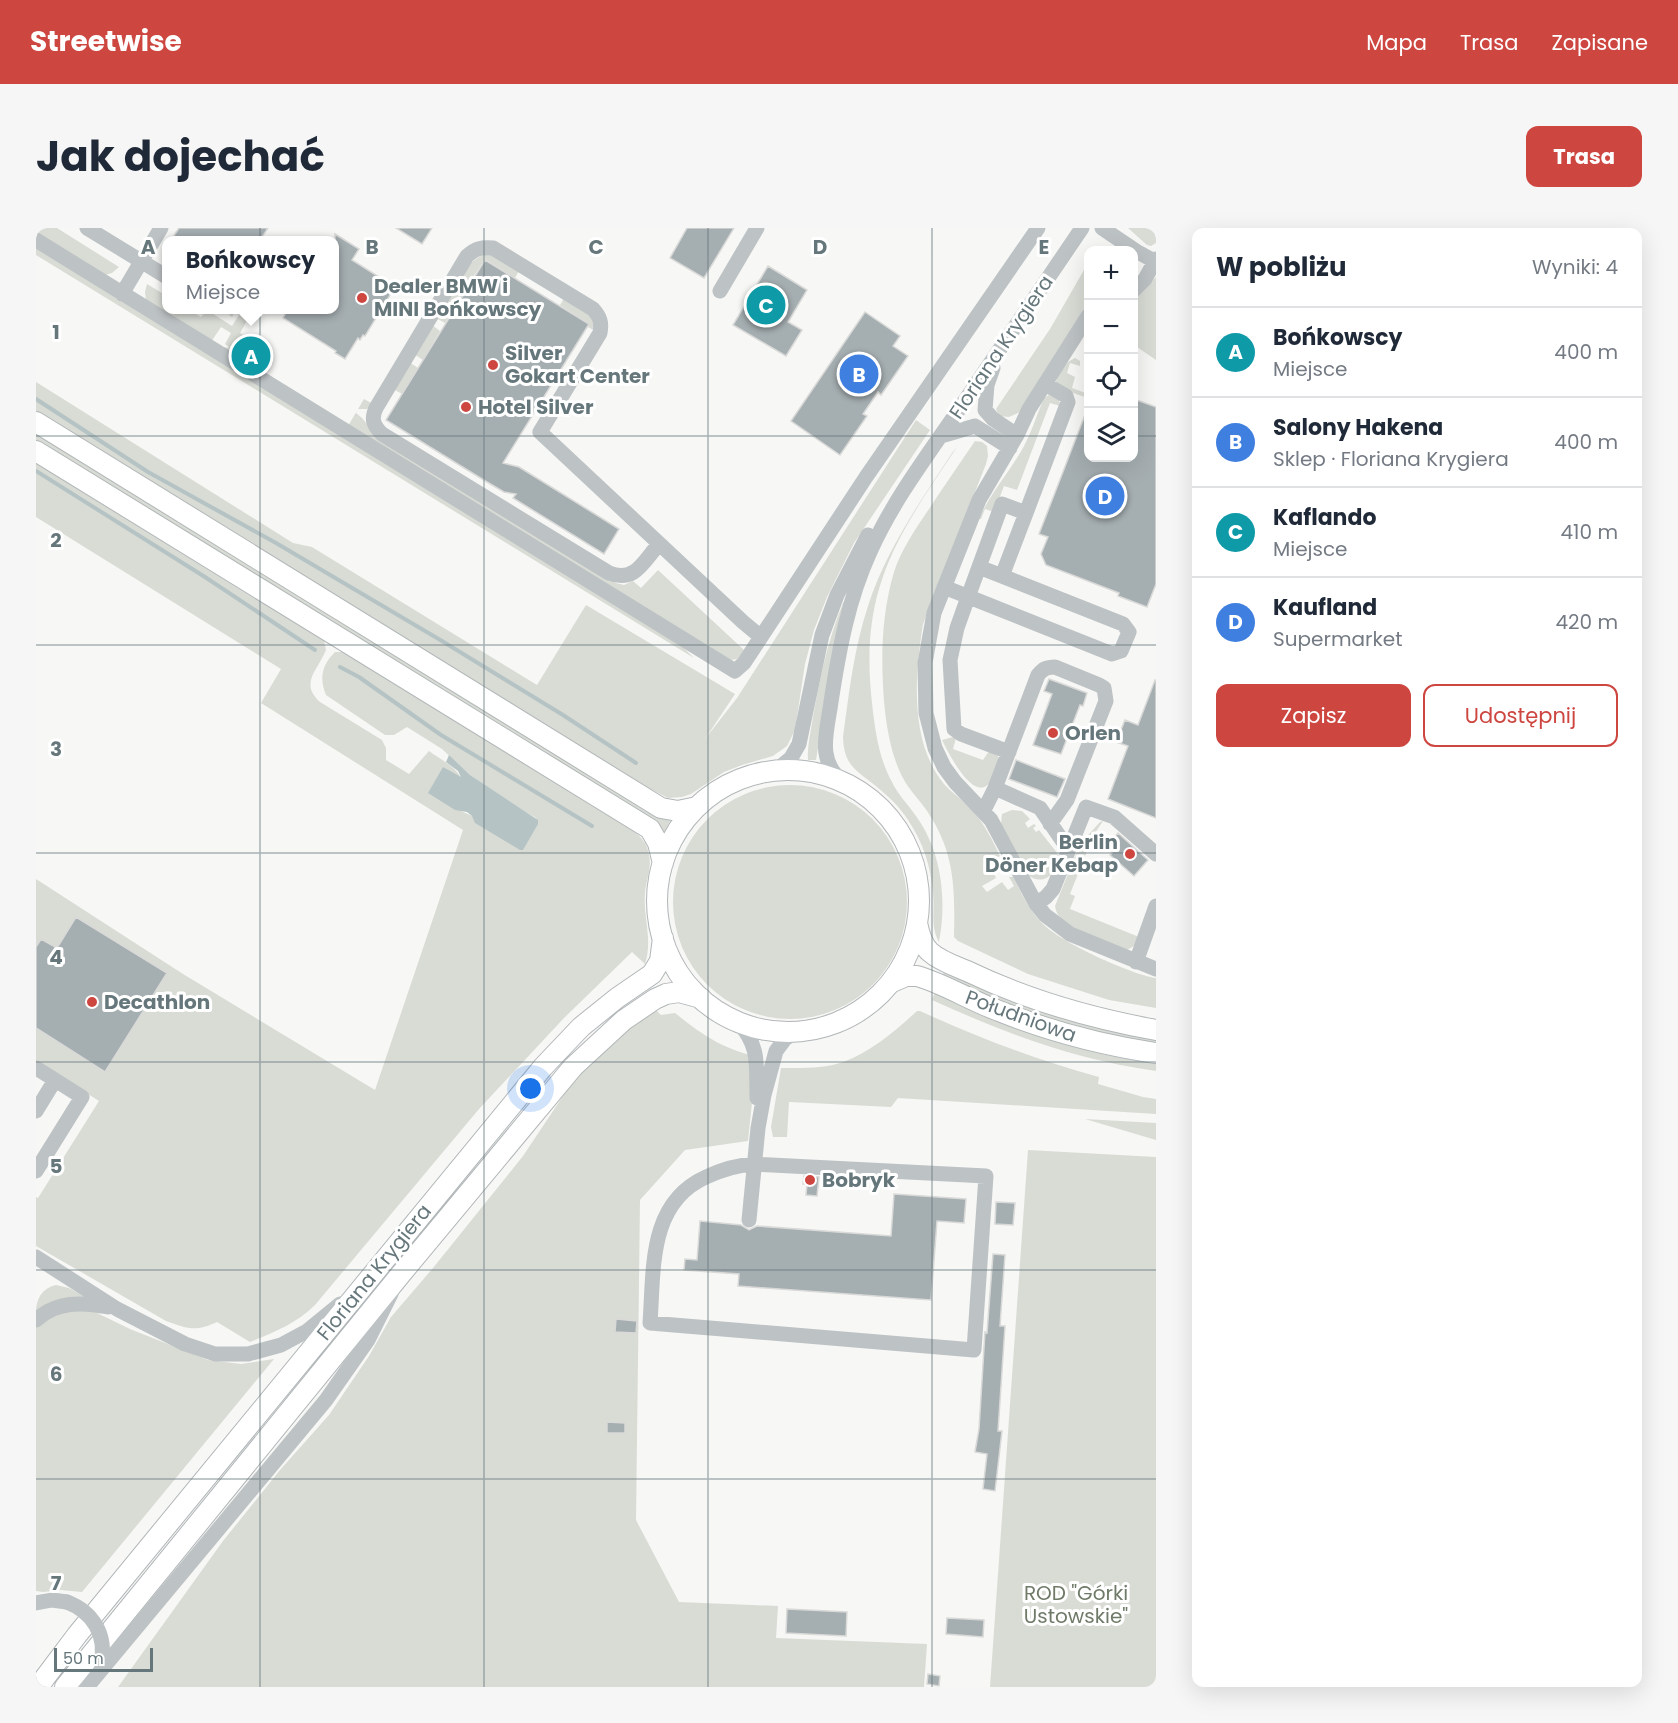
<!DOCTYPE html>
<html lang="pl">
<meta charset="utf-8">
<style>
:root{--surface:#fff;--page:#f6f6f7;--text:#1f2937;--muted:#747a83;--line:#e0e1e3;--accent:#cd4640}
body{margin:0;font-family:Poppins,sans-serif;background:var(--page);color:var(--text)}
.controls{position:absolute;right:18px;top:18px;display:grid;overflow:hidden;border-radius:12px;box-shadow:0 6px 24px #0002}
.controls button{width:54px;height:54px;display:grid;place-items:center;padding:0;border:0;border-bottom:2px solid var(--line);background:var(--surface);color:var(--text);font:30px sans-serif}
.scale{position:absolute;left:18px;bottom:15px;width:99px;box-sizing:border-box;padding-left:6px;border:3px solid #66777c;border-top:0;font-size:16px;line-height:21px;white-space:nowrap;color:#66777c;-webkit-text-stroke:4px #fff;paint-order:stroke}
.you{position:absolute;left:495px;top:861px;width:21px;height:21px;margin:-15px;border:4px solid #fff;border-radius:50%;background:#1a73e8;box-shadow:0 0 0 9px #1a73e833}
.badge{display:grid;place-items:center;width:39px;height:39px;border-radius:50%;background:var(--accent);color:#fff;font-size:20px;font-weight:700}
.pin{position:absolute;translate:-50% -50%;border:3px solid #fff;box-shadow:0 2px 6px #0006}
.popup{position:absolute;left:126px;top:8px;width:177px;height:78px;box-sizing:border-box;display:grid;place-content:center;border-radius:12px;background:var(--surface);filter:drop-shadow(0 2px 4px #0005);font-size:20px;white-space:nowrap;color:var(--muted)}
.popup b{font-size:22px;color:var(--text)}
.popup::after{content:'';position:absolute;left:50%;top:100%;margin-left:-12px;border:12px solid transparent;border-top-color:var(--surface)}
.list{margin:0;padding:0;list-style:none}
h2{display:flex;justify-content:space-between;align-items:center;height:78px;margin:0;padding:0 24px;font-size:26px}
h2 small{font-size:20px;font-weight:400;color:var(--muted)}
.list li{display:grid;grid-template-columns:39px 1fr auto;gap:18px;align-items:center;box-sizing:border-box;height:90px;padding:0 24px;border-top:2px solid var(--line)}
.list b{display:block;font-size:22px;white-space:nowrap}
.list p{margin:0;font-size:20px;white-space:nowrap;color:var(--muted)}
.list em{font-size:20px;font-style:normal;color:var(--muted)}
.actions{display:flex;gap:12px;padding:18px 24px}
.actions a{flex:1;padding:14px 0;border:2px solid var(--accent);border-radius:12px;text-align:center;font-size:21px;color:var(--accent)}
.actions .main{background:var(--accent);color:#fff}
.icon{flex:none;width:33px;height:33px;fill:none;stroke:currentColor;stroke-width:2;stroke-linecap:round;stroke-linejoin:round}
.map{position:relative;flex:none;width:1120px;height:1459px;overflow:hidden;border-radius:12px}
header{display:flex;align-items:center;gap:36px;box-sizing:border-box;height:84px;padding:0 30px;background:var(--accent);color:#fff}
header strong{font-size:28px}
nav{display:flex;gap:33px;margin-inline-start:auto;font-size:21px}
.intro{display:flex;align-items:center;justify-content:space-between;box-sizing:border-box;height:144px;padding:0 36px}
h1{margin:0;font-size:42px}
.button{padding:15px 27px;border-radius:12px;background:var(--accent);color:#fff;font-size:21px;font-weight:700}
main{display:flex;gap:36px;padding:0 36px}
aside{flex:1;background:var(--surface);border-radius:12px;box-shadow:0 6px 24px #0002}
.map>svg:first-child{display:block}
</style>
<header>
<strong>Streetwise</strong>
<nav><a>Mapa</a><a>Trasa</a><a>Zapisane</a></nav>
</header>
<div class="intro"><h1>Jak dojechać</h1><a class="button">Trasa</a></div>
<main>
<div class="map">
<svg width="1120" height="1459" viewBox="0 0 1120 1459">
<rect width="100%" height="100%" fill="#f7f7f5"/>
<path fill="#d9dcd5" d="M0,0h21l62,39 -7,6 -7,2 -69,-41z
M1092,0h28v15l-5,3 -4,-1z
M0,20l646,398 12,12 -658,-403z
M453,25l31,16 -5,9 -30,-19 -18,27 -8,-5c8,-14 13,-23 30,-28z
M1052,35v46l-68,103 -11,5 -10,-1 -3,-7 54,-80z
M1120,49v83l-22,-15v-47z
M111,56l20,12v14h22l12,7 6,-7 25,16 7,-11 -4,-3 -3,5 -3,-2 4,-5h20l-13,23 8,5 -5,9 -9,-5 -6,10 -6,-3 2,-2 3,1 2,-1 -4,-3 6,-11 -10,-6 -10,15 -65,-42 -1,-8z
M418,61l9,6 -18,28 -9,-5z
M528,70c17,9 29,13 31,33l-7,-4 1,-3 -29,-19z
M396,97l8,6 -17,29 -9,-6z
M1039,130l5,3v5l-10,-3 -3,10 8,4 -3,11 16,6v4l-18,-6 -14,-10c1,-11 10,-20 19,-24z
M373,134l9,6 -16,26 -7,-4z
M0,154l257,161 19,4 225,138 49,-80 149,89 -30,45 32,-41 179,-278 14,10 -76,113 -27,54 -13,33 -9,34 -10,66 -8,16 -14,10 -31,9 -18,7 -33,22 -9,3 -14,1 -27,-14 -605,-373z
M1013,167l10,5 1,6 -10,-3 -33,87 -13,-4 -10,26 -9,-3 -4,10h-2c12,-27 31,-47 45,-73 8,-15 13,-32 20,-48z
M328,171l9,5 -6,5h-9l-2,4 6,5 13,16 241,149 8,2 9,-4 8,7 17,-18 86,80 -6,9 -8,1 -382,-234z
M0,203l635,388 -8,16 -606,-380 -21,-14z
M939,213l7,1 5,4 1,10 -2,8 -63,160c-8,51 -14,117 21,160 8,9 19,16 27,25 13,14 21,30 29,47l-12,6 8,16 -14,8 5,6 15,-10 6,8 6,-4 -5,-9h4c9,17 16,34 30,47 17,18 89,51 113,54v30l-47,-8 -81,-26 -70,-33 -4,-4c1,-48 1,-85 -27,-126 -7,-11 -18,-21 -24,-33 -14,-25 -19,-66 -20,-93 -2,-38 0,-76 11,-113 7,-22 22,-44 35,-63 15,-23 31,-46 46,-68z
M921,219c-60,90 -98,141 -85,256 3,27 7,56 20,79 6,13 16,22 24,34 26,36 31,84 23,126 -9,-16 -4,-31 -6,-49 -2,-26 -10,-51 -25,-73 -8,-13 -20,-24 -31,-33 -21,-17 -33,-21 -34,-50 6,-44 11,-89 25,-131 18,-56 52,-104 84,-153z
M0,234l288,178 2,10c-8,20 -27,33 -6,52l62,38 4,8v12l23,14 20,-23c12,9 25,14 33,28l-19,-12 16,43 13,6 66,8 -2,-6 -40,-24 -26,-19 -28,-26 -35,-22 -13,8h-9l-59,-40c-7,-17 -4,-30 9,-43h8l291,179c8,7 14,14 15,24 3,12 -3,26 -4,38 -2,26 8,46 0,71l-13,-12 -68,66 -85,91 -164,196c-19,19 -41,27 -65,37l-33,-20c-21,10 -29,7 -51,-1l-130,-75v-49l2,1 61,-97 -63,-40v-182l147,95 192,116 88,-260 -202,-127 20,-34 -245,-152z
M809,373l-12,54 -17,105h-8c-1,-11 2,-25 4,-37 7,-41 15,-81 31,-120z
M917,509l3,1 -3,11 30,11 6,-9 9,5c1,7 -3,17 -6,23 -16,30 -44,-27 -50,-39z
M637 674a117 117 0 1 1 234 0a117 117 0 1 1-234 0Z
M976,582l10,1 8,8 -5,4 3,5 6,-4 2,2 -3,2 3,4 3,-2 19,24c2,17 -14,34 -30,21l-27,-51 1,-10z
M1067,593l-10,15 -23,58 5,2 -5,13 69,28 -5,9 -7,4c-20,-7 -70,-20 -72,-44l25,-62 20,-22z
M909,742c31,13 62,29 94,40 38,14 77,21 117,28v7l-58,-10 -84,-27 -72,-32z
M899,764c73,33 140,62 221,71v8c-82,-12 -149,-37 -224,-71z
M620,782l5,5 14,-2c26,21 45,34 78,43v37l-5,48 -63,9 -45,50 -4,320 43,82 99,4 -2,32 151,6 -3,43h-806l105,-146 57,-71 49,-55 40,-59 22,-39 42,-49 90,-112 56,-84 35,-34z
M881,783h3c59,27 117,49 179,66l-1,7 45,13 13,2v15l-258,-16 -7,9 -102,-5 -2,35h-14l-2,-10 10,-59c20,0 43,1 62,-6 28,-10 52,-31 74,-51z
M1049,891l71,4v17z
M992,922l128,7v530h-166z
M20,1057l13,3 15,8v2l-48,14c0,-13 6,-24 20,-27z
M35,1081l22,2 37,18 78,31 33,4 33,-5 -192,233 -21,-2 -18,2 -7,-1v-264l6,-5z"/>
<path fill="#b5c3c4" d="M413,527l21,20 68,45v4l-15,26h-3l-45,-27 -3,-7 -5,-4 -12,-2 -27,-17 15,-26 18,10 -3,-6 -12,-9z"/>
<g fill="none" stroke-linecap="round" stroke-linejoin="round">
<path stroke="#b5c3c4" stroke-width="4" d="M0,171l112,73 128,71 166,98 121,74 73,48
M0,243l169,106 110,73
M304,439l19,10 82,58 151,91"/>
</g>
<path fill="#a5aeb1" stroke="#d9d9d8" stroke-width="1.5" d="M143,0h89l-8,12h-89z
M360,0h36l-10,16z
M651,0h47l-30,50 -34,-20z
M299,6l24,15 -7,11 43,27 -30,49 -2,-1 -3,5 -2,-2 -13,21 -10,-6 1,-2 -53,-33 5,-9h47z
M449,32l104,64 -86,139 16,4 100,62 -15,25 -91,-56 3,-4 -12,-2 -17,-10 -101,-62z
M732,38l39,24 -19,32 14,8 -16,26 -53,-31z
M829,84l35,24 -7,10 15,10 -27,39 -3,-3 -15,22 4,2 -27,39 -49,-34z
M1098,171l22,8v177l-9,23 -29,-11 1,-3 -73,-28 -5,-11 7,-17 -9,-3 49,-127 1,51h45z
M1013,451l38,14 -4,13 -3,-1 -19,49 -28,-9 19,-51 -8,-3z
M1119,452l1,1v137l-48,-19 20,-53 -12,-4 9,-22 13,5z
M980,532l49,19 -8,18 -48,-18z
M1082,605l30,27 -14,16 -24,-21 2,-2 -6,-6z
M40,689l91,56 -62,99 -69,-44v-81l5,-8 16,9z
M768,948l15,1 -2,19 -11,-1 1,-11h-4z
M858,966l72,5 -2,24 -27,-2 -6,79 -193,-14 1,-12 -55,-4 1,-11 12,1 3,-39 41,4 8,5 8,-4 134,10z
M960,974l19,1 -2,22 -18,-1z
M957,1026l12,1 -5,71h5l-7,105h4l-7,60 -12,-2 4,-35 -12,-2 4,-23 6,-97 2,1z
M580,1091l21,2 -1,12 -21,-1z
M571,1194l18,1v10h-18z
M751,1381l60,3 -1,24 -60,-3z
M911,1390l37,2 -1,17 -37,-3z
M892,1446l12,2 -1,10 -12,-2z"/>
<g fill="none" stroke-linecap="round" stroke-linejoin="round">
<defs>
<path id="major" d="M0,194l625,386 17,3 19,-4
M0,223l614,378 8,14 5,20
M621 673a131 131 0 1 1 262 0a131 131 0 1 1-262 0Z
M881,695c2,10 5,22 13,29 10,9 25,14 37,19 60,29 123,47 189,59
M854,755l16,-7h11c28,8 54,25 82,35 50,20 103,34 157,42
M2,1459l39,-52 466,-568 38,-40 36,-29 35,-24 8,-13 3,-23
M29,1459l336,-413 172,-207 51,-47 31,-21 11,-5 13,-2 22,6"/>
</defs>
<use href="#major" stroke="#b1b6b8" stroke-width="22"/>
<path stroke="#bdc2c4" stroke-width="15" d="M51,0l80,49
M1066,0l34,23 20,11
M0,12l699,431 9,-8 122,-186 172,-249
M1098,62l11,-11 11,-20
M684,63l37,-63
M86,66l39,-66
M957,140l-6,17 -2,25 8,9 24,16
M905,208l34,-10 35,22
M623,316c-16,18 -24,39 -50,29l-227,-139c-9,-9 -11,-15 -6,-26l91,-152c9,-8 15,-9 26,-8l100,61c7,8 9,13 7,24l-60,99 203,190 18,15
M966,348l24,-63
M908,359l168,67 9,-3 8,-19 -6,-8 -144,-57
M973,524l-48,-18 -7,-5 -4,-69 7,-32 11,-31 34,-93 24,9 42,-111 -2,-6 -21,-12
M739,543l16,-13 8,-14 23,-109 15,-40 31,-60
M807,554c-27,-22 -16,-50 -12,-80 8,-52 17,-102 39,-150 23,-52 60,-100 92,-147 40,-59 80,-118 120,-177
M959,560l43,-113c5,-6 8,-8 17,-8l44,18 5,3 2,13 -39,99 -17,24
M948,582l11,-22 45,20 24,35 8,2
M1120,626l-42,-37 -28,-10 -33,82 -7,8 -10,7 9,11 25,19 86,35
M1000,676l-45,-84 -36,-38 -11,-15 -9,-19 -9,-35 -1,-50 9,-50 45,-113 38,-65 12,-26 59,-93
M1100,734l20,-56
M701,793c24,25 19,46 20,77
M0,840l46,29 -46,74
M0,883l19,-31
M718,936l232,12 -12,174 -324,-27c4,-54 -2,-120 56,-146 15,-7 31,-12 48,-13z
M713,992l9,-92 6,-33 12,-44 9,-12 11,-7
M0,1029l81,52 68,35 30,10h33l33,-9 26,-14 33,-27
M0,1092c20,-19 47,-18 72,-13
M0,1375l16,-3 15,2
M51,1459l239,-287 42,-60 23,-46"/>
<use href="#major" stroke="#fff" stroke-width="20"/>
<path stroke="#bdc2c4" stroke-width="15" d="M31,1374c26,10 40,33 34,61"/>
</g>
<path fill="none" stroke="#66777c" stroke-width="1.5" stroke-opacity="0.55" d="M224,0v1459M448,0v1459M672,0v1459M896,0v1459M0,208h1052M1098,208h22M0,417h1120M0,625h1120M0,834h1120M0,1042h1120M0,1251h1120"/>
<g fill="#cd4640" stroke="#fff" stroke-width="2">
<circle cx="326" cy="70" r="6"/>
<circle cx="457" cy="137" r="6"/>
<circle cx="430" cy="179" r="6"/>
<circle cx="1017" cy="505" r="6"/>
<circle cx="1094" cy="626" r="6"/>
<circle cx="56" cy="774" r="6"/>
<circle cx="774" cy="952" r="6"/>
</g>
<g text-anchor="middle" stroke-width="6" stroke-linejoin="round" paint-order="stroke">
<g font-size="20" font-weight="bold" fill="#66777c" stroke="#fff" text-anchor="start">
<text x="338" y="65">Dealer BMW i<tspan x="338" dy="23">MINI Bońkowscy</tspan></text>
<text x="469" y="132">Silver<tspan x="469" dy="23">Gokart Center</tspan></text>
<text x="442" y="186">Hotel Silver</text>
<text x="1029" y="512">Orlen</text>
<text x="1082" y="621" text-anchor="end">Berlin<tspan x="1082" dy="23">Döner Kebap</tspan></text>
<text x="68" y="781">Decathlon</text>
<text x="786" y="959">Bobryk</text>
</g>
<g font-size="20" fill="#66777c" stroke="#fff">
<text transform="translate(965 119) rotate(-56)" y="7">Floriana Krygiera</text>
<text transform="translate(985 788) rotate(20)" y="7">Południowa</text>
<text transform="translate(338 1044) rotate(-51)" y="7">Floriana Krygiera</text>
</g>
<g font-size="20" fill="#6f7a68" stroke="#fff">
<text x="1040" y="1372">ROD "Górki<tspan x="1040" dy="23">Ustowskie"</tspan></text>
</g>
</g>
<g font-size="20" text-anchor="middle" font-weight="bold" fill="#66777c" stroke="#fff" stroke-width="6" stroke-linejoin="round" paint-order="stroke">
<text x="112" y="26">A</text>
<text x="336" y="26">B</text>
<text x="560" y="26">C</text>
<text x="784" y="26">D</text>
<text x="1008" y="26">E</text>
<text x="20" y="111">1</text>
<text x="20" y="319">2</text>
<text x="20" y="528">3</text>
<text x="20" y="736">4</text>
<text x="20" y="945">5</text>
<text x="20" y="1153">6</text>
<text x="20" y="1362">7</text>
</g>
</svg>
<div class="controls">
<button>+</button>
<button>−</button>
<button><svg class="icon" aria-label="locate" viewBox="0 0 24 24"><circle cx="12" cy="12" r="6"/><path d="M12 2v4M12 18v4M2 12h4M18 12h4"/></svg></button>
<button><svg class="icon" aria-label="layers" viewBox="0 0 24 24"><path d="M12 4l9 5-9 5-9-5zM3 14l9 5 9-5"/></svg></button>
</div>
<div class="scale">50 m</div>
<div class="you"></div>
<div class="pin badge" style="left:215px;top:128px;background:#0f9aa8">A</div>
<div class="popup"><b>Bońkowscy</b>Miejsce</div>
<div class="pin badge" style="left:823px;top:146px;background:#3f7fe0">B</div>
<div class="pin badge" style="left:730px;top:77px;background:#0f9aa8">C</div>
<div class="pin badge" style="left:1069px;top:268px;background:#3f7fe0">D</div>
</div>
<aside>
<h2>W pobliżu<small>Wyniki: 4</small></h2>
<ul class="list">
<li><span class="badge" style="background:#0f9aa8">A</span><div><b>Bońkowscy</b><p>Miejsce</p></div><em>400 m</em></li>
<li><span class="badge" style="background:#3f7fe0">B</span><div><b>Salony Hakena</b><p>Sklep · Floriana Krygiera</p></div><em>400 m</em></li>
<li><span class="badge" style="background:#0f9aa8">C</span><div><b>Kaflando</b><p>Miejsce</p></div><em>410 m</em></li>
<li><span class="badge" style="background:#3f7fe0">D</span><div><b>Kaufland</b><p>Supermarket</p></div><em>420 m</em></li>
</ul>
<div class="actions"><a class="main">Zapisz</a><a>Udostępnij</a></div>
</aside>
</main>
